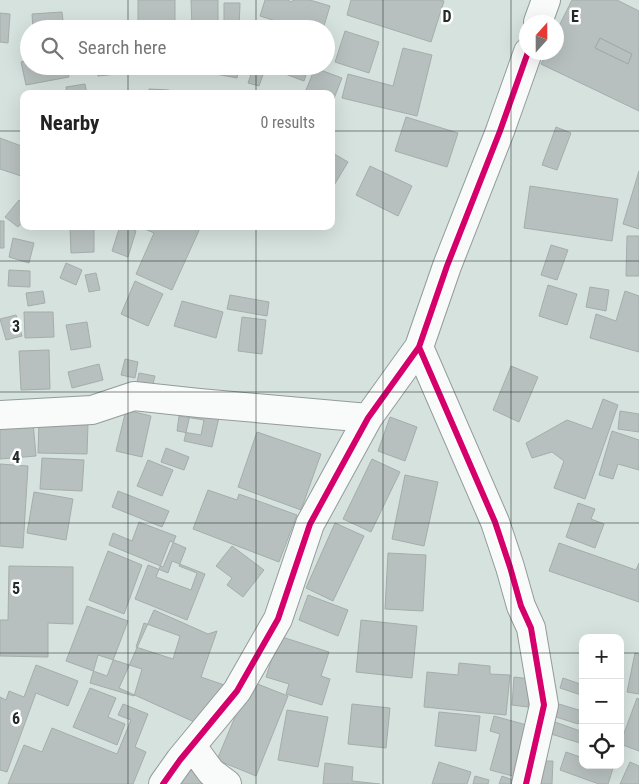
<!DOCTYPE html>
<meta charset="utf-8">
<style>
:root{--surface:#fff;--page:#f6f6f6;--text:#222;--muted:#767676;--line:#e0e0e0}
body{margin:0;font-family:"Roboto Condensed",sans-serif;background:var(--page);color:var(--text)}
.controls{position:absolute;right:15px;bottom:15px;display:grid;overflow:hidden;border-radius:10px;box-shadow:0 5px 20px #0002}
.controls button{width:45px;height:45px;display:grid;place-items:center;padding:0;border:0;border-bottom:1px solid var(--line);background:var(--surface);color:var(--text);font:25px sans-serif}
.compass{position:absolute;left:519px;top:15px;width:45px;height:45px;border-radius:50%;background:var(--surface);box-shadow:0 5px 20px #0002;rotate:21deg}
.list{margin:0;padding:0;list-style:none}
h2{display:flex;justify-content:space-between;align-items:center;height:65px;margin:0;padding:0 20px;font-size:21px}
h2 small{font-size:16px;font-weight:400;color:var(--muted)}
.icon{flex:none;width:28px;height:28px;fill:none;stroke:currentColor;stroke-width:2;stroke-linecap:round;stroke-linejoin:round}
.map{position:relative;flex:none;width:639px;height:784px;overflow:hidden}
.search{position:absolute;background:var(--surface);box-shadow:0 5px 20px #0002;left:20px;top:20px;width:315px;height:55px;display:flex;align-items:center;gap:12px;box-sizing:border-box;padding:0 18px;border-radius:28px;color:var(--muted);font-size:19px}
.panel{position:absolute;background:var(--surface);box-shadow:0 5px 20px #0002;left:20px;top:90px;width:315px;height:140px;border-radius:10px}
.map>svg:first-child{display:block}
</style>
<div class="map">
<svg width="639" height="784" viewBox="0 0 639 784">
<rect width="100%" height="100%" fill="#d6e2de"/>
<path fill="#b7c0be" stroke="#a4adaa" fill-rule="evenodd" d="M138,0h37v27h-37z
M191,0h27v27l-26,1z
M265,0h22l5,2 1,-2h17l20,6 -7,23h-22l-41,-13z
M351,0h89l4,1 -13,41 -84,-27z
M572,0h45l22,11v100l-98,-47 6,-12h9v-20zM600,38l32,16 -4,10 -33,-16z
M224,3h16l-1,26h-15z
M62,12l2,17h-31l-1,-15z
M0,13l10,1 -2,29 -8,-1z
M247,21l35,8h-36z
M345,31l34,11 -10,31 -34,-11z
M600,38l32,16 -4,10 -33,-16z
M403,48l29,7 -15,61 -75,-18 6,-24 45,12z
M29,60v6h38l2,11 -43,8 -5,-23z
M73,66h18v5l-17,2z
M97,66h20v8l-19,2z
M218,66h21l-2,12 -21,-4z
M254,66l11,3 -6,17 -11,-3z
M282,66h27l-5,15 -24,-9z
M315,68l27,10 -9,23 -2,-1v-6h-16l-9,-4z
M85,84l2,10h-20l-1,-7z
M149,89l20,1v4h-20z
M406,117l52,16 -11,34 -52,-16z
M556,127l15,6 -14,37 -15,-5z
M0,138l24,9v30l-24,-8z
M331,152l17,10 -15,25 -2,-1z
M370,166l42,20 -14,30 -42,-21z
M639,171v58l-16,-5z
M530,186l88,13 -6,42 -88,-13z
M19,200l5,4v16l-6,7 -13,-10z
M0,221h4v27h-4z
M70,226h24v26l-23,1z
M120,226l16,5 -8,26 -16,-6z
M138,226h63l-29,64 -36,-16 18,-41z
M627,236h12v40h-13z
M13,238l21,5 -5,20 -20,-6z
M551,245l17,5 -11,30 -16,-5z
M66,263l16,7 -6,15 -16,-7z
M9,270l21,1v16l-22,-1z
M96,273l4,17 -11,2 -4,-17z
M135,281l28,13 -15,32 -27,-12z
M548,285l29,9 -10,31 -28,-9z
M590,287l19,3 -3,21 -20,-4z
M43,291l2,12 -17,3 -2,-13z
M625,291l14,5v56l-49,-14 6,-24 20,7z
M230,295l39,7 -2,14 -40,-7z
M182,301l41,11 -7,26 -42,-12z
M24,312h29l1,25 -29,1z
M16,315l6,21 -16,4 -6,-21z
M242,317l24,3 -4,34 -24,-3z
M87,322l4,25 -20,3 -5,-25z
M49,350l1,39 -29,1 -2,-39z
M125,359l13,3 -3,16 -14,-3z
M99,364l4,16 -31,8 -4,-16z
M511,366l27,11 -19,45 -26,-12z
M139,373l16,3 -5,19 -15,-3z
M603,399l15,6 -33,94 -31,-11 10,-27 -12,-9 -20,6 -6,-15 41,-23 25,9z
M193,402l28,7 -9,38 -28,-6z
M126,410l25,6 -9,41 -26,-6z
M620,411l19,3v18l-21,-3z
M179,416l25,4 -3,15 -24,-4z
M390,417l27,10 -12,34 -27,-10z
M39,421l49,2 -1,31 -49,-1z
M33,422l3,34 -36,3v-35z
M612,431l27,9v30l-21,-6 -5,15 -14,-4z
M257,432l64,22 -20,56 -63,-23z
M166,448l23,9 -5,13 -23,-8z
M42,458l42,2 -2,31 -42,-2z
M372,459l28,13 -29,60 -28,-13z
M148,460l25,10 -11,26 -25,-10z
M0,464l28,2 -5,82 -23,-2z
M405,475l33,7 -14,64 -32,-7z
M208,490l29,10 2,-6 58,21 -18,47 -86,-33z
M118,491l51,20 -7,16 -50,-20z
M34,492l39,7 -7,41 -39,-7z
M578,503l17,6 -4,10 13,5 -9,24 -29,-11z
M139,522l37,14 -13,31 -54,-22 4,-12 19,8z
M335,523l29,13 -31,65 -27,-13z
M170,541l16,7 -7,18 18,7 -6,17 -35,-13z
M559,543l77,27 3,-7v39l-90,-31z
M232,546l32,24 -21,27 -16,-12 5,-7 -16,-12z
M108,551l34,14 -18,49 -35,-14z
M388,553l38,2 -3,56 -38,-2z
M172,561l33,13 -18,46 -52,-21 13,-34 20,8z
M9,566l64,1v57l-25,-1v34l-48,-1v-36h8z
M308,595l40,15 -10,26 -39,-16z
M87,606l41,15 -21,55 -41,-15z
M154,610l54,24 9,-3 -16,46 29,10 -29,38 -82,-37z
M361,620l56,6 -5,52 -56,-6z
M144,623l36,13 -7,23 -37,-12z
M279,636l50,16 -8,24 9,3 -8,26 -36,-11 3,-10 -23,-7z
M635,653l4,1v40l-12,-2z
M98,655l44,14 -8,27 -44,-13z
M459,663l31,3v8l20,1 -4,40 -82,-8 3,-35 31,3z
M36,665l42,16 -10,25 -32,-13 -29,79 -7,-2v-73l6,3 3,-9 15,6z
M514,677l17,2 -3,28 -16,-2z
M563,678l20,7v5l-2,5 -21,-7z
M250,681l38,15 -32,80 -39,-16z
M90,688l26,10 -8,19 17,7 -8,21 -44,-18z
M637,698l2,1v52l-19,-7z
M123,704l25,10 -13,33 11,5 -13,32h-125l16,-39 18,7 10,-24 65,26 14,-34 -13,-5z
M352,704l38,4 -4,40 -38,-4z
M559,704l23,7 -4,13 -22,-7z
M287,710l41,7 -10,50 -40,-7z
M439,712l41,4 -4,35 -41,-5z
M494,716l40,11 -14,51 -30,-8 10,-36 -10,-3z
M555,722l28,10v12l-32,-10z
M566,752l17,6v7h31l-6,19h-9l-39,-14z
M183,760l28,24h-44z
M539,761h14l-1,23h-14z
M439,762l32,10 -4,12h-35z
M630,762l9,4v18h-19z
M325,763l28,4 -1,14 28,3h-57z
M475,776l14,4 -1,4h-15z
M502,776l19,7 -1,1h-21z"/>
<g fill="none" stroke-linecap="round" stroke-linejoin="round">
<defs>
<path id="street" d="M538,22l8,-22
M419,347l76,175 15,45 11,39 10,22 13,77 -18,79
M0,415l92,-5 42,-14 65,7 169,15
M192,746l19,26 16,12
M163,784l17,-24 57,-69 41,-72 32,-95 58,-106 51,-71 28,-81 53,-135 28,-79"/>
</defs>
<use href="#street" stroke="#939c99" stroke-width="30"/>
<use href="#street" stroke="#f9fbfa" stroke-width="28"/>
<defs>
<path id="cycleway" d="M419,347l76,175 15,45 11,39 10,22 13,77 -18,79
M163,784l17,-24 57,-69 41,-72 32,-95 58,-106 51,-71 28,-81 53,-135 28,-79"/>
</defs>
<use href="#cycleway" stroke="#fff" stroke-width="9"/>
<use href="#cycleway" stroke="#d6006c" stroke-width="6"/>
</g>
<path fill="none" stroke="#232b29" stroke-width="1" stroke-opacity="0.55" d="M128,0v29M256,0v29M383,0v784M511,0v784M128,66v28M256,66v28M0,131h24M331,131h308M128,226v558M256,226v558M0,261h639M0,392h639M0,523h639M0,653h583M620,653h19"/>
<g font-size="16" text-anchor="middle" font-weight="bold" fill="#232b29" stroke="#fff" stroke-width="5" stroke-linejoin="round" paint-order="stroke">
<text x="447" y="22">D</text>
<text x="575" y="22">E</text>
<text x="16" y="332">3</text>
<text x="16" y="463">4</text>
<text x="16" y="594">5</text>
<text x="16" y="724">6</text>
</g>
</svg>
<div class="controls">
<button>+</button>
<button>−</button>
<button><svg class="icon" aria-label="locate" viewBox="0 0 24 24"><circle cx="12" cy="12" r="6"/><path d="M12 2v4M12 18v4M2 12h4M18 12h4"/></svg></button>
</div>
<svg class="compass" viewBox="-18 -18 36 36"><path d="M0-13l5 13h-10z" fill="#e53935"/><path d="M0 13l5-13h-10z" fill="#767676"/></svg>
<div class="search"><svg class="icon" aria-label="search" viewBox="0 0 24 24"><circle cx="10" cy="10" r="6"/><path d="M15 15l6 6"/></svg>Search here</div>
<section class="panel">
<h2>Nearby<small>0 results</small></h2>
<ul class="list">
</ul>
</section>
</div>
